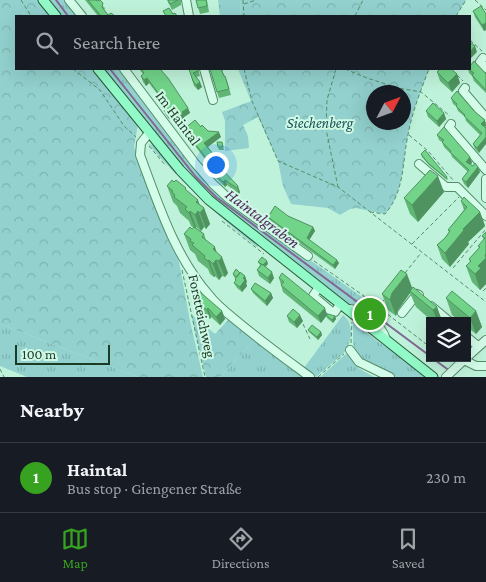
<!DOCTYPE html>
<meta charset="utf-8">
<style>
:root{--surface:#171b24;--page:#20242c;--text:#f1f3f6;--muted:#9ea1a6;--line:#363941;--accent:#36a21f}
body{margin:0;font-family:"Crimson Pro",serif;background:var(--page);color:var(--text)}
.controls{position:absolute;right:15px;bottom:15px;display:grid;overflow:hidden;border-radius:0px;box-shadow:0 5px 20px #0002}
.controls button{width:45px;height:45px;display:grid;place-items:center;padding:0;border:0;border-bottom:1px solid var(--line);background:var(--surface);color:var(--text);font:25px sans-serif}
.compass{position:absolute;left:366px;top:85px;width:45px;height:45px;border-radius:50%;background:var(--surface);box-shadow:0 5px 20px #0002;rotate:49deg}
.scale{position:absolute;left:15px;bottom:12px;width:95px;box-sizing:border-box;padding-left:5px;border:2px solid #1b3b25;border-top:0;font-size:14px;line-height:18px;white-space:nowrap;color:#1b3b25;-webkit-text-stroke:4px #cff9e6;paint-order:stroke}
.you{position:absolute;left:215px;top:164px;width:18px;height:18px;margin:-12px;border:4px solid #fff;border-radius:50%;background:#1a73e8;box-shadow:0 0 0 8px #1a73e833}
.badge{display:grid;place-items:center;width:32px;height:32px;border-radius:50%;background:var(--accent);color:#fff;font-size:16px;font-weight:700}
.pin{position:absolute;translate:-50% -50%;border:2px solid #fff;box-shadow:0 1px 5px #0006}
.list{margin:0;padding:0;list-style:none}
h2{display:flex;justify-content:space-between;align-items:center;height:65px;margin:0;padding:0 20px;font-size:21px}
h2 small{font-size:16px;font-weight:400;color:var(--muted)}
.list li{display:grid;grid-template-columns:32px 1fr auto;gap:15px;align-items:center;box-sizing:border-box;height:70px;padding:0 20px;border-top:1px solid var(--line)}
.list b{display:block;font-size:19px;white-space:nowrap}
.list p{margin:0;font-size:16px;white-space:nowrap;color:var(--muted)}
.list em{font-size:16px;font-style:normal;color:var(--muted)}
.icon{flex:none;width:28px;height:28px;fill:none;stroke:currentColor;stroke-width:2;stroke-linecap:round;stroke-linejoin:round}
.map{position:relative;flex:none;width:486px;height:377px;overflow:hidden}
.search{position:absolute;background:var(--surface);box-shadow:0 5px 20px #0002;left:15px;right:15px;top:15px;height:55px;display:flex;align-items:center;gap:12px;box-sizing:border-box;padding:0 18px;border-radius:0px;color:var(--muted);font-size:19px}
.sheet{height:135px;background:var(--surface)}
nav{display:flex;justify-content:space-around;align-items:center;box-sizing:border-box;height:70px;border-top:1px solid var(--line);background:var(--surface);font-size:14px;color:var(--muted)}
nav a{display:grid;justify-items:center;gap:2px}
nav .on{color:var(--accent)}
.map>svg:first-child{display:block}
</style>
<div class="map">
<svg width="486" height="377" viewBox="0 0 486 377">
<defs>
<pattern id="grass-tufts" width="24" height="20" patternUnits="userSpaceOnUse" patternTransform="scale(1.25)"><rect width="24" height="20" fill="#92d1ce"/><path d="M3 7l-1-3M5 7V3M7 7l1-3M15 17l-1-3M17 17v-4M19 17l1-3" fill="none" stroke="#7db4b1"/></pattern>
<pattern id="forest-crowns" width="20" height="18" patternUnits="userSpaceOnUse" patternTransform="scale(1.25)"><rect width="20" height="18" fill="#92d1ce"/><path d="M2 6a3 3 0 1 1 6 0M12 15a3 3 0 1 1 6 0" fill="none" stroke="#7db4b1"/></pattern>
</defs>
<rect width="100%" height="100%" fill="#bff2da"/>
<path fill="url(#grass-tufts)" d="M48,0h17l13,16h-18z
M218,0h22l1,16h-21z
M102,69h19l69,92 99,84 73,52 -8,10 -9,-4 -147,-117z
M148,144l8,2 103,99 -2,2c-40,-31 -75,-65 -109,-103z
M343,315c12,10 9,26 1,38l-28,24 -12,-9z
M353,322l31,24 13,6 33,25h-35l-33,-16 -6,-7 -3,-11z
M0,324l138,53h-111l-27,-11z
M255,339l51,38h-86z
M350,353l11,11 -3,4 16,9h-54l26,-23 1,1z"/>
<path fill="url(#forest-crowns)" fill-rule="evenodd" d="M0,0h40l13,16h-37v53h79l43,55 -4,23 45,115 11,59 13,56h-65l-138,-53z
M240,0h226l-10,16h-215z
M238,69h191c-8,21 -17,43 -21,66 -6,28 -3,56 -23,79l-29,-6 -6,1 -10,6 -12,-7 -37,-4 -8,-18 -5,-25 -20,-44 -15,8 5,11 1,12 -24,3v-30l-3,-9 29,-11zM404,92v30h-30v-30z
M191,314l24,20 14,-15 26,20 -35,38h-14z"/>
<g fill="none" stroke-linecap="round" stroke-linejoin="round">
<path stroke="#816892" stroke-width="2" d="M56,0l12,16
M110,69l86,108 20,20 214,159
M432,358l18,13"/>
<defs>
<path id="minor" d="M69,0l13,16
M186,0l3,16
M483,58l-3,4 6,6
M124,69l70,93 19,22 15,14 80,58
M204,69l9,31
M465,88l-2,3 23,27
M451,124l-2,3 37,43
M149,133l-8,10 -1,12c18,48 34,100 69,140 9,12 22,21 34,31 22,18 44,34 67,51
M419,164l27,23h11l29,29
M486,179v19
M319,287l-6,9 19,16h3l5,-8
M431,306l18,15
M348,309c15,-1 33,16 38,30
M402,313l15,-19 2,1
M467,337l11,9
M350,350l9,12 31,15
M467,357l19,-17
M464,360l12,6h10
M446,377l20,-19"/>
<path id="major" d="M43,0l13,16
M98,69l82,101 29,30 224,177"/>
</defs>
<use href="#minor" stroke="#558d69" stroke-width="10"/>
<use href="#major" stroke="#2a5a38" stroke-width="11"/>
<path stroke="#558d69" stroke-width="1" stroke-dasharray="4 2.5" stroke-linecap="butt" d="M21,0l10,16
M243,0l1,16
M475,0l11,10
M244,4l12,-4
M355,16l8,-16
M456,16l10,-16
M470,40l12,11
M73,69l27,21 24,36 12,11
M244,69l8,32 26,60 60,26 148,115
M336,69l-9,31 -1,29 12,58
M345,69l22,9 31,10 23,4 29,24
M457,75l6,6
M409,135l19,16 25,29
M149,146l17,20
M370,212l15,2c20,-23 17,-51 23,-79 4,-23 13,-45 21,-66
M222,221l42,33
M412,244l47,-47
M314,261l50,35 66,51
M453,268l33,-39
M182,270l23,107
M405,273l16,-20
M483,291l3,-3
M358,304l6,-8
M378,306l6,-6
M303,324l7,15
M351,343l1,-21
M445,358l6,4
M0,369l4,8
M318,377l26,-23"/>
<use href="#minor" stroke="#d3fce9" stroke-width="8"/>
<use href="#major" stroke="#92fac8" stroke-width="9"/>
</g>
<path fill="#61b676" d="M85,0h11l9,8 -1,2 4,5 7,1h-17z
M167,0h14v5l-9,5z
M196,0h11l2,12 -9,2z
M473,11l13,3v16l-2,1 -9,-14z
M139,69h21l28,39 2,5 -6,4 1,3 -5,4 -7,-9 -4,4 -3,-4 -2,-5 3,-3 -18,-24 -3,3 -3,-4 -2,-6 2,-2z
M189,69h9l2,7 -4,1 6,10 -4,3 -4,-4z
M222,69l2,7 3,5 4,14 -12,3 -2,-6z
M468,69l18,5v19l-12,-12 -2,-5 -3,-3z
M437,72l20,2 3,9 -8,9 -12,-11z
M451,98l24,14 10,8 1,6 -1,1 -6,26 -4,-4 -2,-5 7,-9 -14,-14 -1,-4 -7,-6 -2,-5 -3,-2z
M426,111l18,2 2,6 -7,8 -11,-10z
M201,127l7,4 13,6 -13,10 13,20h-1l20,25 -1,2 -12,-9 -2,2 -14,-14 -2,-5 2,-1 -25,-33 -2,-5z
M437,135l33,22 2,6 -2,2 3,1 5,1 2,5 -12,16 -4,-4 -2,-5 6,-7 -16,-15 -1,-3 -7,-7 -2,-5 -3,-2z
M222,142l2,8h-5l-1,-3z
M421,154l26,23 1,2 -1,1 -18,-15 -7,-8z
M167,186l20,5 12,13 5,4 6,16 -4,5 -2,-2 -3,4 -5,-4v1l8,6 2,6 10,12 12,21 -3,4 -3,-1 -3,4 -4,-4 -1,1 -4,-3 -2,-5 -10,-8 -3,-7 -5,-4 -6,-16 8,-5 2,-1 -3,-2 -2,-5 -9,-8 -3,-7 -4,-4z
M444,192l-26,30 -8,-8 -6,-16z
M461,201l19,11 5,14 -17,16 1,2 -19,23 -8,-8 -5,-14 8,-7 4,-6 -1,-2 16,-20z
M288,216l25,11 2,4 -6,9 30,23 -4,6 -66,-48 -1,-4z
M486,232v52l-6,6 -8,-8 -6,-16 4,-4 -1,-3 10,-11 -1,-2 6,-6 -2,-4z
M267,261l1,3 -3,3 9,11 -4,6 -11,-8 -2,-6 3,-5 -2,-3z
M233,274l12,2 2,6 -1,1 1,3 -5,6 -5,-4 -3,-5 2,-2 -1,-2 1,-1 -2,-1z
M279,278l48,36 8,2 1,3 -3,4 -6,-5 -1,-2 -5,7 -38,-31z
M412,288l25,19 5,14h-10l-16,-14 -6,-14 -12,17 -2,6 -8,-6 -6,-16z
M251,289l20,4 2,5 -6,8 -14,-13z
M446,298l30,13 6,16 -6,7 -9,-7v-6h-8l-7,-6z
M194,299l28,12 3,8 -5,6 -9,-8 -1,2 -13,-12z
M287,316l16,5 -6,7 -8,-6z
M308,330l13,2 1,3 -4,5 -9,-8z"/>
<path fill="#4f9460" d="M486,23v7l-2,1 -2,-6z
M475,46l2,6 -6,6 -1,-6z
M457,74l3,9 -8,9 -4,-9z
M147,78l2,5 -3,3 -2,-6z
M200,82l2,5 -4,3 -2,-5z
M188,108l2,5 -6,4 1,3 -5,4 -2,-6 4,-6z
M171,110l2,5 -4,4 -2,-5z
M444,113l2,6 -7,8 -2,-6z
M485,120l1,6 -3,3 -2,-5z
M219,132l2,5 -15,11 -2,-5z
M486,137v7l-7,9 -2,-5z
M470,157l2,6 -4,4 -2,-5z
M219,161l2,6 -3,2 -2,-6z
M478,167l2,5 -12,16 -2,-6z
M438,176l6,16 -26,30 -6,-17z
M225,180l2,5 -2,2 -2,-5z
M238,186l2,6 -1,2 -2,-6z
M198,200l4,11 2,-3 6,16 -4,5 -10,-27z
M190,211l6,16 -1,2 -6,-16z
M198,211l6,16 -3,4 -6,-16z
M480,212l5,14 -17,16 1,2 -19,23 -5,-14 18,-24z
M313,227l2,4 -7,11 -1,-4z
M215,247l4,13 3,-3 6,16 -3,4 -12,-28z
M486,254v30l-6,6 -5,-16 3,-8z
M209,260l6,16 -1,1 -6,-16z
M216,260l6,16 -3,4 -6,-16z
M337,260l2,3 -4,6 -2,-4z
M267,261l1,3 -4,4 -1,-2z
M272,272l2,6 -4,6 -2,-6z
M407,274l6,16 -3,1v2l-12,17 -2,6 -6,-16 2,-7z
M245,276l2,6 -1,1 1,3 -5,6 -2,-5 3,-9z
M271,293l2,5 -6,8 -2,-5z
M437,307l5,14h-5l-4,-11z
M208,308l3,9 -1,2 -3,-9z
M325,308l2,7 -6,8 -3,-7z
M222,311l3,8 -5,6 -4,-8z
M476,311l6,16 -6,7 -6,-16z
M300,315l3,6 -6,7 -3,-6z
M335,316l1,3 -3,4 -1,-3z
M321,332l1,3 -4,5 -1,-3z"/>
<path fill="#71d489" stroke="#4f9460" d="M88,0h8l1,1 3,-1 3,3 -1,4 6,8 3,-2 4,3h-14z
M168,0h10l-8,4z
M196,0h10l1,6 -9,2z
M481,6l5,8v9l-4,2 -9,-14z
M169,8l4,6 2,-1 2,3h-11l-3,-5z
M470,42l5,4 -5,6z
M474,61l12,13v16l-14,-15 2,-2 -6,-4h2v-3z
M141,69h19l8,9 20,30 -6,4 1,2 -5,4 -7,-8 -4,4 -3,-4 4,-4 -21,-28 -3,2 -3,-4 3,-3z
M189,69h8l1,2 -5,2 7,9 -4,3 -3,-4z
M210,69h11l3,7h1l4,13 -12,3z
M440,69h11l6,5 -9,9 -11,-11z
M457,91l18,21 10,8 -4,4 5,4v9l-9,11 -4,-4 9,-11 -18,-17 1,-1 -9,-9 1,-2 -6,-6z
M433,103l11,10 -7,8 -11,-10z
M195,120l6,7 1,-2 6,6 11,1 -15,11 15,18 -3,2 22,23 -1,2 -12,-8 -2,2 -14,-14 3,-2 -28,-37z
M444,127l26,30 -4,5 7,4 2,-3 3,4 -12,15 -4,-3 7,-9 -19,-18 1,-1 -9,-9 2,-2 -7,-5z
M217,142h5l1,5h-5z
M425,150l22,27 -1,1 -18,-15 -7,-9z
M430,170l8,6 -26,29 -8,-7z
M172,180l2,2 2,-2 10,8 -1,1 13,11 -2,2 8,6 -4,5 -2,-2 -3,4 -5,-4 -1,2 -4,-4 2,-2 -13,-10 1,-2 -3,-3 1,-1 -6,-5z
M464,197l16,15 -17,17 1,1 -19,23 -8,-8 8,-7 5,-7 -2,-1 19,-23 -6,-6z
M275,206l13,10 25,11 -6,11 30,22 -4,5 -65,-48z
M190,227l2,2 2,-2 10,7 -2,3 13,10 -2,2 9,8 -3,4 -3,-1 -3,4 -4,-4 -1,1 -4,-3 1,-2 -13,-11 2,-2 -4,-2 1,-2 -7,-5z
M486,232v22l-1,1 1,3 -8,8 3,2 -6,6 -9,-8 5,-5 -2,-2 11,-12 -2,-1 7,-8 -3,-2z
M262,257l5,4 -4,4 -5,-3z
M262,264l10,8 -4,6 -11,-8z
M236,269l4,4 -3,4 -4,-3z
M401,270l6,4 -15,19 -2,7 -8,-6z
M240,272l5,4 -2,2 2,2 -5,7 -6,-4 2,-3 -1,-1z
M282,273l43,35 -7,8 -37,-31 3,-3 -5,-4z
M255,283l16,10 -6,8 -14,-12z
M413,287l24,20 -4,3 -23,-19z
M452,291l24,20 -6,7 -24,-20z
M200,292l22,19 -6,6 -8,-9 -1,2 -13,-11z
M293,309l7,6 -6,7 -7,-6z
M328,314l7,2 -3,4 -6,-5z
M312,325l9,7 -4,5 -9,-7z"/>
<g text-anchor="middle" stroke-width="4" stroke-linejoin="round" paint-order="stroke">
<g font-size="15" fill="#1b3b25" stroke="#cff9e6">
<text transform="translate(178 118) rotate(53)" y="5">Im Haintal</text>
<text transform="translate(202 316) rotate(78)" y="5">Forstteichweg</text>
</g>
<g font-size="15" font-style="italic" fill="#205459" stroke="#cff9e6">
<text x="320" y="128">Siechenberg</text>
</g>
<g font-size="16" font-style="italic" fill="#50295c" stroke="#cff9e6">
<text transform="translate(263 218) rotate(37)" y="6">Haintalgraben</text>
</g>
</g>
</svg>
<div class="controls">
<button><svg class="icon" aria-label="layers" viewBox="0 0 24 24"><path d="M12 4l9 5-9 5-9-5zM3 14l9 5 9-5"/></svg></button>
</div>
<svg class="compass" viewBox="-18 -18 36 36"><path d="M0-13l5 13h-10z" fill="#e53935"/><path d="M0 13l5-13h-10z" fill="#9ea1a6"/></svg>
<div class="scale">100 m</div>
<div class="you"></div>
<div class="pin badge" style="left:370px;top:314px">1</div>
<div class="search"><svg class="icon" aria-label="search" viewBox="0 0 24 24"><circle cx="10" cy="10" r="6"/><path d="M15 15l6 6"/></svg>Search here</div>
</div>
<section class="sheet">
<h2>Nearby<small></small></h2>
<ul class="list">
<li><span class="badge">1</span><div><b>Haintal</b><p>Bus stop · Giengener Straße</p></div><em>230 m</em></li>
</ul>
</section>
<nav>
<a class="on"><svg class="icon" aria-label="map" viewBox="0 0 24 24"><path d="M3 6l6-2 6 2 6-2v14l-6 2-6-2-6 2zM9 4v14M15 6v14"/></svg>Map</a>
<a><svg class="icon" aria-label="directions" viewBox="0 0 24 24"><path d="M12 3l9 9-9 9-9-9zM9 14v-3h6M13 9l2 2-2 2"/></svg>Directions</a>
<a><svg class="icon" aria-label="saved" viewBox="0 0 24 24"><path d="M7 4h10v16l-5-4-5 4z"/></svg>Saved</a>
</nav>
